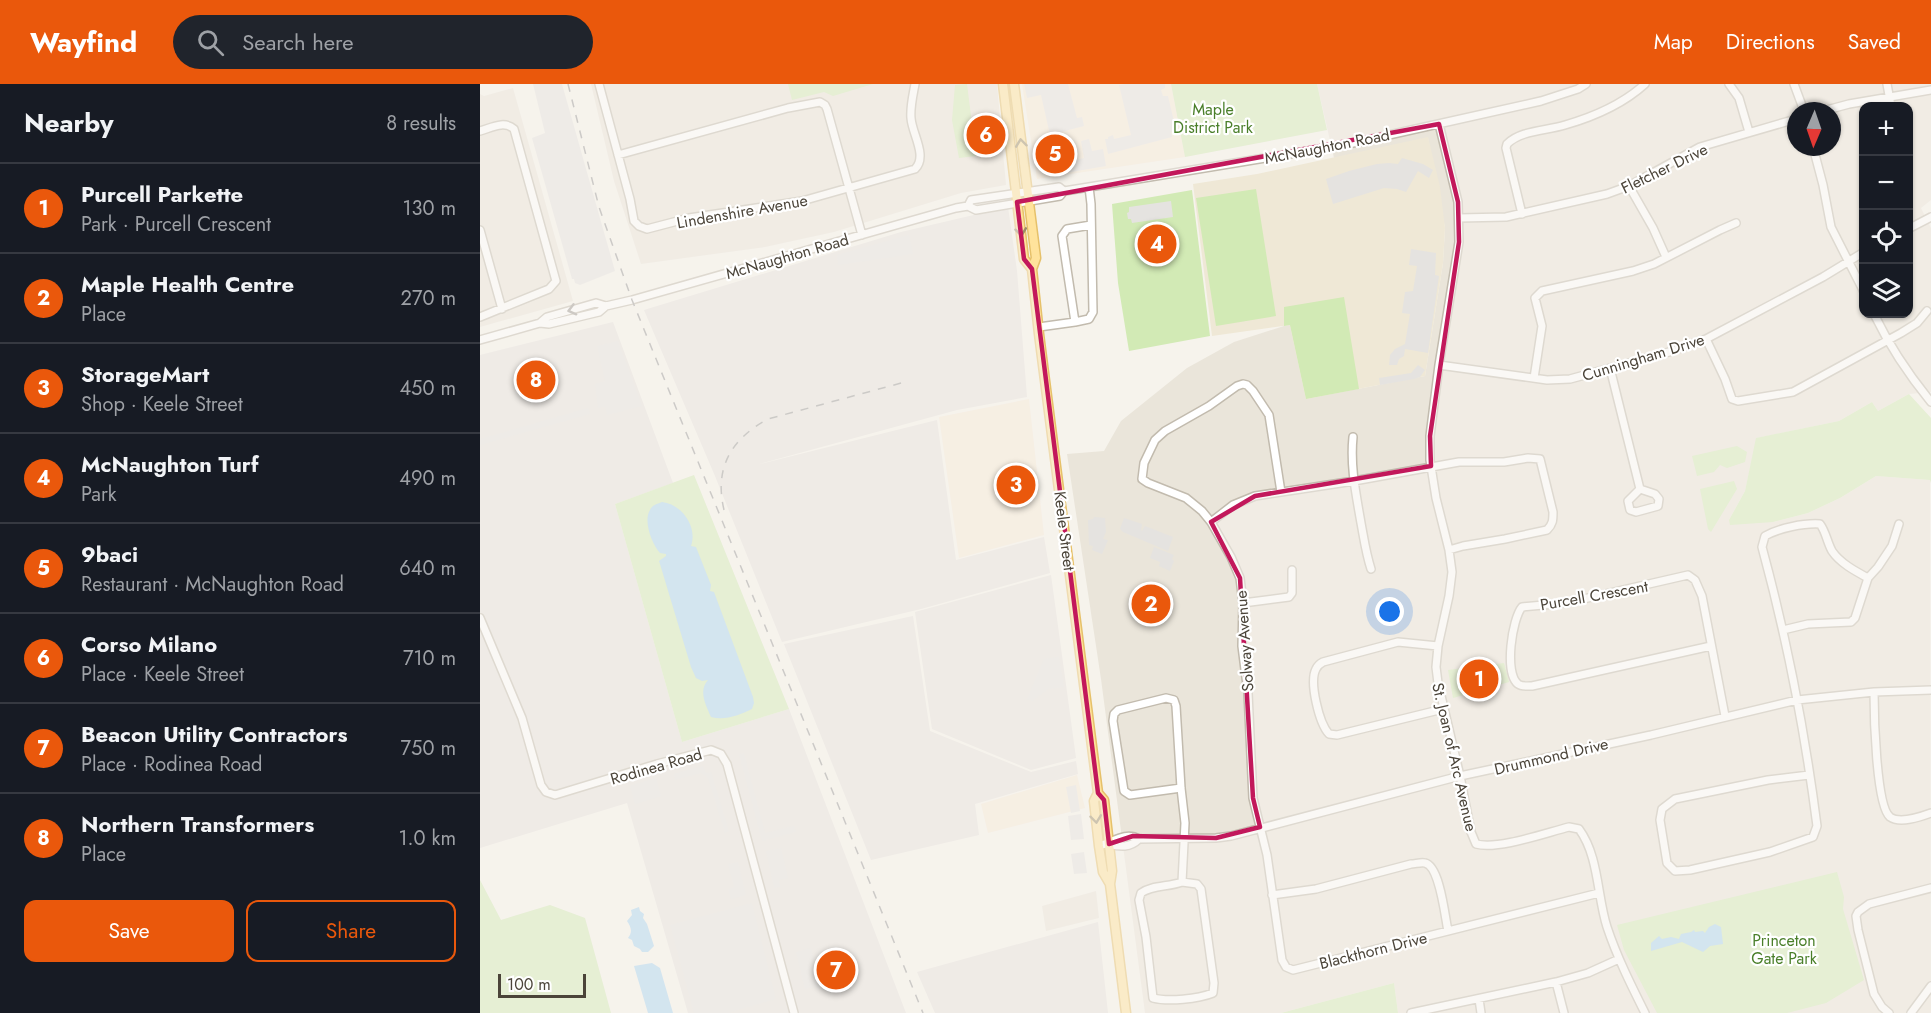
<!DOCTYPE html>
<meta charset="utf-8">
<style>
:root{--surface:#171b24;--page:#20242c;--text:#f1f3f6;--muted:#9ea1a6;--line:#363941;--accent:#ea580c}
body{margin:0;font-family:Jost,sans-serif;background:var(--page);color:var(--text)}
.controls{position:absolute;right:18px;top:18px;display:grid;overflow:hidden;border-radius:12px;box-shadow:0 2px 4px #0004}
.controls button{width:54px;height:54px;display:grid;place-items:center;padding:0;border:0;border-bottom:2px solid var(--line);background:var(--surface);color:var(--text);font:30px sans-serif}
.compass{position:absolute;left:1307px;top:18px;width:54px;height:54px;border-radius:50%;background:var(--surface);box-shadow:0 2px 4px #0004;rotate:182deg}
.scale{position:absolute;left:18px;bottom:15px;width:88px;box-sizing:border-box;padding-left:6px;border:3px solid #4b4439;border-top:0;font-size:16px;line-height:21px;white-space:nowrap;color:#4b4439;-webkit-text-stroke:4px #fff;paint-order:stroke}
.you{position:absolute;left:910px;top:528px;width:21px;height:21px;margin:-15px;border:4px solid #fff;border-radius:50%;background:#1a73e8;box-shadow:0 0 0 9px #1a73e833}
.badge{display:grid;place-items:center;width:39px;height:39px;border-radius:50%;background:var(--accent);color:#fff;font-size:20px;font-weight:700}
.pin{position:absolute;translate:-50% -50%;border:3px solid #fff;box-shadow:0 2px 6px #0006}
.list{margin:0;padding:0;list-style:none}
h2{display:flex;justify-content:space-between;align-items:center;height:78px;margin:0;padding:0 24px;font-size:26px}
h2 small{font-size:20px;font-weight:400;color:var(--muted)}
.list li{display:grid;grid-template-columns:39px 1fr auto;gap:18px;align-items:center;box-sizing:border-box;height:90px;padding:0 24px;border-top:2px solid var(--line)}
.list b{display:block;font-size:22px;white-space:nowrap}
.list p{margin:0;font-size:20px;white-space:nowrap;color:var(--muted)}
.list em{font-size:20px;font-style:normal;color:var(--muted)}
.actions{display:flex;gap:12px;padding:18px 24px}
.actions a{flex:1;padding:14px 0;border:2px solid var(--accent);border-radius:12px;text-align:center;font-size:21px;color:var(--accent)}
.actions .main{background:var(--accent);color:#fff}
.icon{flex:none;width:33px;height:33px;fill:none;stroke:currentColor;stroke-width:2;stroke-linecap:round;stroke-linejoin:round}
.map{position:relative;flex:none;width:1451px;height:929px;overflow:hidden}
header{display:flex;align-items:center;gap:36px;box-sizing:border-box;height:84px;padding:0 30px;background:var(--accent);color:#fff}
header strong{font-size:28px}
nav{display:flex;gap:33px;margin-inline-start:auto;font-size:21px}
.search{width:420px;height:54px;background:var(--page);display:flex;align-items:center;gap:15px;box-sizing:border-box;padding:0 21px;border-radius:33px;color:var(--muted);font-size:22px}
main{display:flex}
aside{flex:1;background:var(--surface)}
.map>svg:first-child{display:block}
</style>
<header>
<strong>Wayfind</strong>
<div class="search"><svg class="icon" aria-label="search" viewBox="0 0 24 24"><circle cx="10" cy="10" r="6"/><path d="M15 15l6 6"/></svg>Search here</div>
<nav><a>Map</a><a>Directions</a><a>Saved</a></nav>
</header>
<main>
<aside>
<h2>Nearby<small>8 results</small></h2>
<ul class="list">
<li><span class="badge">1</span><div><b>Purcell Parkette</b><p>Park · Purcell Crescent</p></div><em>130 m</em></li>
<li><span class="badge">2</span><div><b>Maple Health Centre</b><p>Place</p></div><em>270 m</em></li>
<li><span class="badge">3</span><div><b>StorageMart</b><p>Shop · Keele Street</p></div><em>450 m</em></li>
<li><span class="badge">4</span><div><b>McNaughton Turf</b><p>Park</p></div><em>490 m</em></li>
<li><span class="badge">5</span><div><b>9baci</b><p>Restaurant · McNaughton Road</p></div><em>640 m</em></li>
<li><span class="badge">6</span><div><b>Corso Milano</b><p>Place · Keele Street</p></div><em>710 m</em></li>
<li><span class="badge">7</span><div><b>Beacon Utility Contractors</b><p>Place · Rodinea Road</p></div><em>750 m</em></li>
<li><span class="badge">8</span><div><b>Northern Transformers</b><p>Place</p></div><em>1.0 km</em></li>
</ul>
<div class="actions"><a class="main">Save</a><a>Share</a></div>
</aside>
<div class="map">
<svg width="1451" height="929" viewBox="0 0 1451 929">
<rect width="100%" height="100%" fill="#f6f3ec"/>
<path fill="#eae5da" fill-rule="evenodd" d="M111,0h406l9,101 -45,8 -127,39 -69,15 -124,17 -27,-83z
M837,0h614v116l-10,8 10,20v164l-22,2 -31,17 -6,-9 -33,19 -82,17 -12,53 -16,29 44,2 35,-9 32,-15 36,-22 54,4 1,533h-533l-4,-30 -113,30h-136l-44,-334 -34,-225 37,-3 17,-30 66,-53 47,-26 50,-16 6,-1 16,74 119,-23 18,-113 2,-35 -17,-90 -94,20zM1384,22h44v208h-44zM1316,27h36v36h-36z
M33,4l60,213 -93,26v-233l4,2z
M616,807l3,27 -53,13 -4,-25z"/>
<path fill="#f7ead8" d="M542,0h149l14,73 -148,22z
M549,315l15,136 -85,23 -20,-141z
M597,691l8,33 -97,25 -7,-29z"/>
<path fill="#e6e2dd" d="M528,123l9,64 10,126 -70,13 -201,55 181,-45 19,140 88,-23 6,36 -129,36 -139,33 -67,-166 -71,-166 257,-78z
M133,238l60,161 -58,21 67,238 107,-33 117,304h-218l-61,-210 -147,45v-493z
M571,491l25,183 -45,12 -99,-41 -17,-117z
M433,532l17,115 101,41 45,-11 2,13 -103,30 4,31 -108,25 -87,-216z
M618,838l10,91h-173l-18,-41z"/>
<path fill="#efe8d6" d="M948,53l12,50 5,41 -2,35 -18,113 -119,23 -16,-74 -78,11 -19,-152 64,-10z"/>
<path fill="#d2eab5" d="M308,0h85l-40,12 -9,-4 -32,8z
M487,0l9,72 -17,2 -7,-38 3,-35z
M691,0h146l10,46 -142,27z
M776,105l20,127 -60,10 -20,-128z
M712,106l18,146 -81,15 -11,-68 -6,-79z
M864,213l15,92 -53,10 -16,-74 -6,1v-19z
M1429,310l22,24v65l-1,-3 -54,-4 -36,22 -32,15 -35,9 -43,3 -1,-5 16,-29 11,-53 83,-17 33,-19 6,9z
M1257,362l10,6 -2,10 -18,6 -7,-3 -6,7 -17,4 -5,-20z
M214,391l95,234 -107,33 -67,-238z
M1254,397l3,8 -26,43 -3,-3 -8,-40z
M1024,579l5,19 -56,16 -5,-28z
M1357,788l7,25 -1,12 21,71 -38,23 -39,10h-130l-33,-63 -7,-25z
M0,796l21,40 49,-15 35,13 26,95h-131z
M914,899l4,30h-117z"/>
<path fill="#e5e3e0" d="M53,0h29l53,187 -35,14 -5,-2 -1,-4h-2l-40,-141 13,-5z
M544,0h44l9,34 5,-1 2,9 -34,9 -9,-40 -14,3z
M644,0h41v4l-4,2 2,6h5l8,34 -5,2 1,5 -64,17 -3,-15h3v-2l5,-2 1,4 17,-4 -12,-50z
M609,55l3,12 11,-2 3,17 -52,9 -4,-1 -12,-9 2,-4 -4,-2v-12h9l1,12 9,6 29,-7 -3,-17z
M922,74l21,6 10,6 -4,8 -11,-7 -12,21 -9,-3 -13,-1 -51,16 -7,-25 23,-8 28,-7 12,-1 9,1z
M691,117l2,16 -41,6 -1,-4h-3l-1,-6 2,-1v-5z
M429,151l4,19 -75,11 -1,-10z
M931,165l25,4 -1,22 4,1 -11,77 -23,-4 -1,7 -5,3 -2,6h-8l1,-10 5,-6 10,-5 5,-30 -8,-1 3,-21 8,-1 4,-25 -8,-1z
M138,257l24,65 -35,9 -2,-8 -7,1 -3,-24 10,-3 -8,-35z
M938,281l7,5 -5,7 -6,2 -34,6 -1,-7 32,-5z
M108,324l2,6 -110,31v-6z
M614,433l11,1 1,14 -3,7 5,1 -6,14 -10,-4 1,-4 -4,-1 -1,-25 5,-1z
M644,434l18,6 -1,6 1,1 3,-5 28,11 -5,14 -45,-19 -3,-3z
M674,463l20,8 -2,4 2,2 -4,10 -11,-5 1,-4 -10,-4z
M579,573l5,30 -16,2 -16,12 -5,-2 17,-40z
M264,669l21,80 29,-7 2,6 -34,9 -23,-87z
M223,682l3,7 5,-1 18,59 -4,2 -17,-55 -7,-5 -26,7 -1,-6z
M176,694l5,18 -26,8 -5,-18z
M596,701l4,26 -9,2 -5,-26z
M601,730l3,25 -13,1 -3,-24z
M301,764l7,30 -9,2 1,7 -6,1 -8,-37z
M604,768l3,21 -13,1 -3,-20z
M258,778l8,33 -15,4 -3,-10 6,-2 -6,-23z
M272,819l24,96 -49,14h-33l-24,-88z
M331,864l10,41 -4,1 -1,-3 -11,2 -9,-37z"/>
<path fill="#a9d4f2" d="M182,418c19,2 36,24 29,44l5,1 15,38 -1,6 4,1 39,105 1,6 -2,6c-13,6 -27,12 -41,8 -5,-12 -13,-26 -3,-37l-6,1 -6,-3 -5,-11 -31,-103 -1,-3 7,-5v-2l-6,-1c-8,-9 -17,-32 -10,-43 2,-5 7,-6 12,-8z
M159,823l1,4 4,3 -1,4 4,6 7,22 -6,6h-6l-2,-3 -6,-3 -2,-6 -4,-2c5,-6 3,-11 -1,-17l5,-6 -1,-5z
M1235,840l6,3 2,17 -13,2 -7,6 -21,-10 -31,9v-8l8,-7 3,3 9,-2 8,2 2,-5 10,-2 3,-2 1,2 8,-1 2,2 4,-6z
M172,879l8,5 13,45h-25l-14,-47z"/>
<g fill="none" stroke-linecap="round" stroke-linejoin="round">
<defs>
<path id="minor" d="M119,0l31,115 4,22 5,5 8,3 42,-11 113,-17 113,-32c13,-13 -3,-35 -4,-51 -1,-11 2,-23 4,-34
M1249,0l10,14 10,34
M1314,0l10,27
M1407,0l4,22
M1343,27l26,-7 82,-14
M959,40l19,78 1,40 -20,123 -9,71v24l6,38 13,52 3,22 -3,24 -11,50 -2,21 2,16 22,93 11,56 5,12c22,6 69,-11 93,-17l10,2c20,27 18,67 28,98 10,30 24,58 38,86
M0,47c11,-3 24,-11 34,-2l42,152 -7,8 -69,28
M1333,63l10,38 8,42 33,65
M138,71l170,-47 32,-6 5,3 2,4 35,126
M1149,102l24,42 13,29
M609,103l2,17 2,108 -4,7 -14,3 -13,-86 5,-7 24,-4
M488,122l3,-6 88,-13 5,4
M1042,130l-16,-66 1,-4c14,-14 39,-13 58,-19 28,-8 58,-21 80,-41
M979,134l47,-1 101,-23 22,-8 71,-39 96,-28
M1428,145l23,-12
M0,146l22,79
M1394,230c15,31 34,60 57,88
M60,239l7,-6 49,-14 10,3 26,-6 324,-92 12,-2 8,4 84,-14 4,-5 25,-4 255,-42 197,-44 37,-12 8,-5
M559,243l36,-5
M1226,255l19,40 7,20 6,2 55,-9 108,-59 16,-10 10,-12
M0,256l60,-17 9,1 50,-12 7,-6
M959,281l108,15 23,-1 99,-27 37,-13 117,-62 41,-25
M1130,284l30,121
M1054,294l8,-52 -7,-28 7,-7 91,-20 21,-7 66,-34 16,-7
M873,353c-3,29 3,57 8,86 3,16 5,31 10,46
M1160,405l15,5 4,5 -1,7 -22,6 -6,-2 -2,-9z
M801,408l-12,-77 -16,-24 -6,-6 -4,-1 -6,2 -28,20 -44,25 -10,9 -11,23 -2,16 6,4 38,15 16,13 9,11 20,35 9,21 3,25 -1,43 6,47 5,105 14,57 15,105 4,7 7,3 306,-77
M731,438l22,-17 22,-9 99,-15 105,-19h45l24,-4 12,1 13,53c0,8 0,12 -6,18l-42,9 -42,7 -14,4
M763,519l46,-6 3,-4v-23
M0,534l42,100 19,67 5,7 9,3 102,-31 54,-14 10,4 6,10 67,249
M1303,546l25,-6 43,-2 4,-4 13,-40 10,-11 14,-21 7,-22
M958,562l-40,-4 -75,20c-4,2 -5,3 -7,7 -7,13 3,54 13,65l8,1 106,-26
M1231,562l-179,40c-4,0 -10,1 -14,-2 -14,-11 -6,-65 4,-77l44,-4 122,-28 7,5 7,16 23,120
M1394,608c0,21 2,114 16,125 10,7 30,0 41,-4
M1329,691l-41,5 -93,19 -13,10 -2,11 7,43 8,8 15,-1 80,-18 43,-15 4,-11c-12,-94 -30,-187 -55,-279l3,-11c14,-8 39,-13 55,-12 6,8 7,18 12,27 8,12 23,20 36,27
M701,704l-51,7 -6,-4 -11,-70 1,-7 4,-4 48,-12 8,2 2,6 5,82 4,35 -3,59
M629,760c11,3 21,4 30,-5
M619,762c13,-3 26,-15 40,-7l77,-1 15,-2 229,-60 191,-41 146,-35 77,-8 57,-2
M702,798l15,2 4,5 13,94 -1,10c-15,6 -45,9 -60,5l-7,-61 -7,-37 2,-7c11,-8 28,-6 41,-11z
M792,811l44,-6 95,-25c4,0 10,-2 14,-1 15,3 20,54 23,68
M1076,898l8,31
M999,915l2,14
M931,929l145,-31 32,-9 31,-14
M1409,929l-7,-6 -8,-13 -16,-64 -2,-14 2,-4 11,-8 62,-16
M1431,929l20,-27"/>
<path id="major" d="M523,0l21,175 8,10
M534,0l22,174 -4,11 7,65 59,459 -4,8 5,45 4,26 7,12
M618,709l6,7 8,71 -2,13 16,129"/>
</defs>
<use href="#minor" stroke="#c2bbae" stroke-width="10"/>
<use href="#major" stroke="#e6c16a" stroke-width="11"/>
<use href="#minor" stroke="#fff" stroke-width="7"/>
<use href="#major" stroke="#ffe39c" stroke-width="8"/>
<path stroke="#9a9a9a" stroke-width="1.5" stroke-dasharray="8 8" stroke-linecap="butt" d="M88,0l31,123 33,93 291,713
M244,426c-10,-42 7,-71 44,-91l137,-37"/>
</g>
<defs><path id="oneway-chevron" d="M-2-3.5L2.5 0L-2 3.5" fill="none" stroke-width="1.6" stroke-linecap="round" stroke-linejoin="round" transform="scale(1.5)"/></defs>
<g stroke="#9c8c66">
<use href="#oneway-chevron" transform="translate(541 59) rotate(-97)"/>
<use href="#oneway-chevron" transform="translate(541 148) rotate(83)"/>
<use href="#oneway-chevron" transform="translate(616 735) rotate(83)"/>
</g>
<use stroke="#9c9892" href="#oneway-chevron" transform="translate(92 226) rotate(165)"/>
<path d="M0 0H1451V929H0ZM959,40l19,78 1,40 -29,194 1,30 -176,30 -44,26 29,56 13,220 7,29 -44,11 -83,-2 -24,8 -5,-44 -6,-7 -66,-524 -8,-10 -7,-57z" fill="#f6f3ec" fill-opacity=".55" fill-rule="evenodd"/>
<path fill="none" stroke="#c2185b" stroke-width="4.5" stroke-linejoin="round" d="M959,40l19,78 1,40 -29,194 1,30 -176,30 -44,26 29,56 13,220 7,29 -44,11 -83,-2 -24,8 -5,-44 -6,-7 -66,-524 -8,-10 -7,-57z"/>
<g text-anchor="middle" stroke-width="4.5" stroke-linejoin="round" paint-order="stroke">
<g font-size="16" fill="#4a7f2a" stroke="#fff">
<text x="733" y="31">Maple<tspan x="733" dy="18">District Park</tspan></text>
<text x="1304" y="862">Princeton<tspan x="1304" dy="18">Gate Park</tspan></text>
</g>
<g font-size="16" fill="#4b4439" stroke="#fff">
<text transform="translate(847 62) rotate(-11)" y="6">McNaughton Road</text>
<text transform="translate(1184 84) rotate(-26)" y="6">Fletcher Drive</text>
<text transform="translate(262 127) rotate(-10)" y="6">Lindenshire Avenue</text>
<text transform="translate(307 172) rotate(-16)" y="6">McNaughton Road</text>
<text transform="translate(1163 273) rotate(-17)" y="6">Cunningham Drive</text>
<text transform="translate(585 447) rotate(83)" y="6">Keele Street</text>
<text transform="translate(1114 511) rotate(-10)" y="6">Purcell Crescent</text>
<text transform="translate(764 557) rotate(-94)" y="6">Solway Avenue</text>
<text transform="translate(1071 672) rotate(-13)" y="6">Drummond Drive</text>
<text transform="translate(975 673) rotate(77)" y="6">St. Joan of Arc Avenue</text>
<text transform="translate(176 682) rotate(-16)" y="6">Rodinea Road</text>
<text transform="translate(893 866) rotate(-14)" y="6">Blackthorn Drive</text>
</g>
</g>
</svg>
<div class="controls">
<button>+</button>
<button>−</button>
<button><svg class="icon" aria-label="locate" viewBox="0 0 24 24"><circle cx="12" cy="12" r="6"/><path d="M12 2v4M12 18v4M2 12h4M18 12h4"/></svg></button>
<button><svg class="icon" aria-label="layers" viewBox="0 0 24 24"><path d="M12 4l9 5-9 5-9-5zM3 14l9 5 9-5"/></svg></button>
</div>
<svg class="compass" viewBox="-18 -18 36 36"><path d="M0-13l5 13h-10z" fill="#e53935"/><path d="M0 13l5-13h-10z" fill="#9ea1a6"/></svg>
<div class="scale">100 m</div>
<div class="you"></div>
<div class="pin badge" style="left:999px;top:595px">1</div>
<div class="pin badge" style="left:671px;top:520px">2</div>
<div class="pin badge" style="left:536px;top:401px">3</div>
<div class="pin badge" style="left:677px;top:160px">4</div>
<div class="pin badge" style="left:575px;top:70px">5</div>
<div class="pin badge" style="left:506px;top:51px">6</div>
<div class="pin badge" style="left:356px;top:886px">7</div>
<div class="pin badge" style="left:56px;top:296px">8</div>
</div>
</main>
